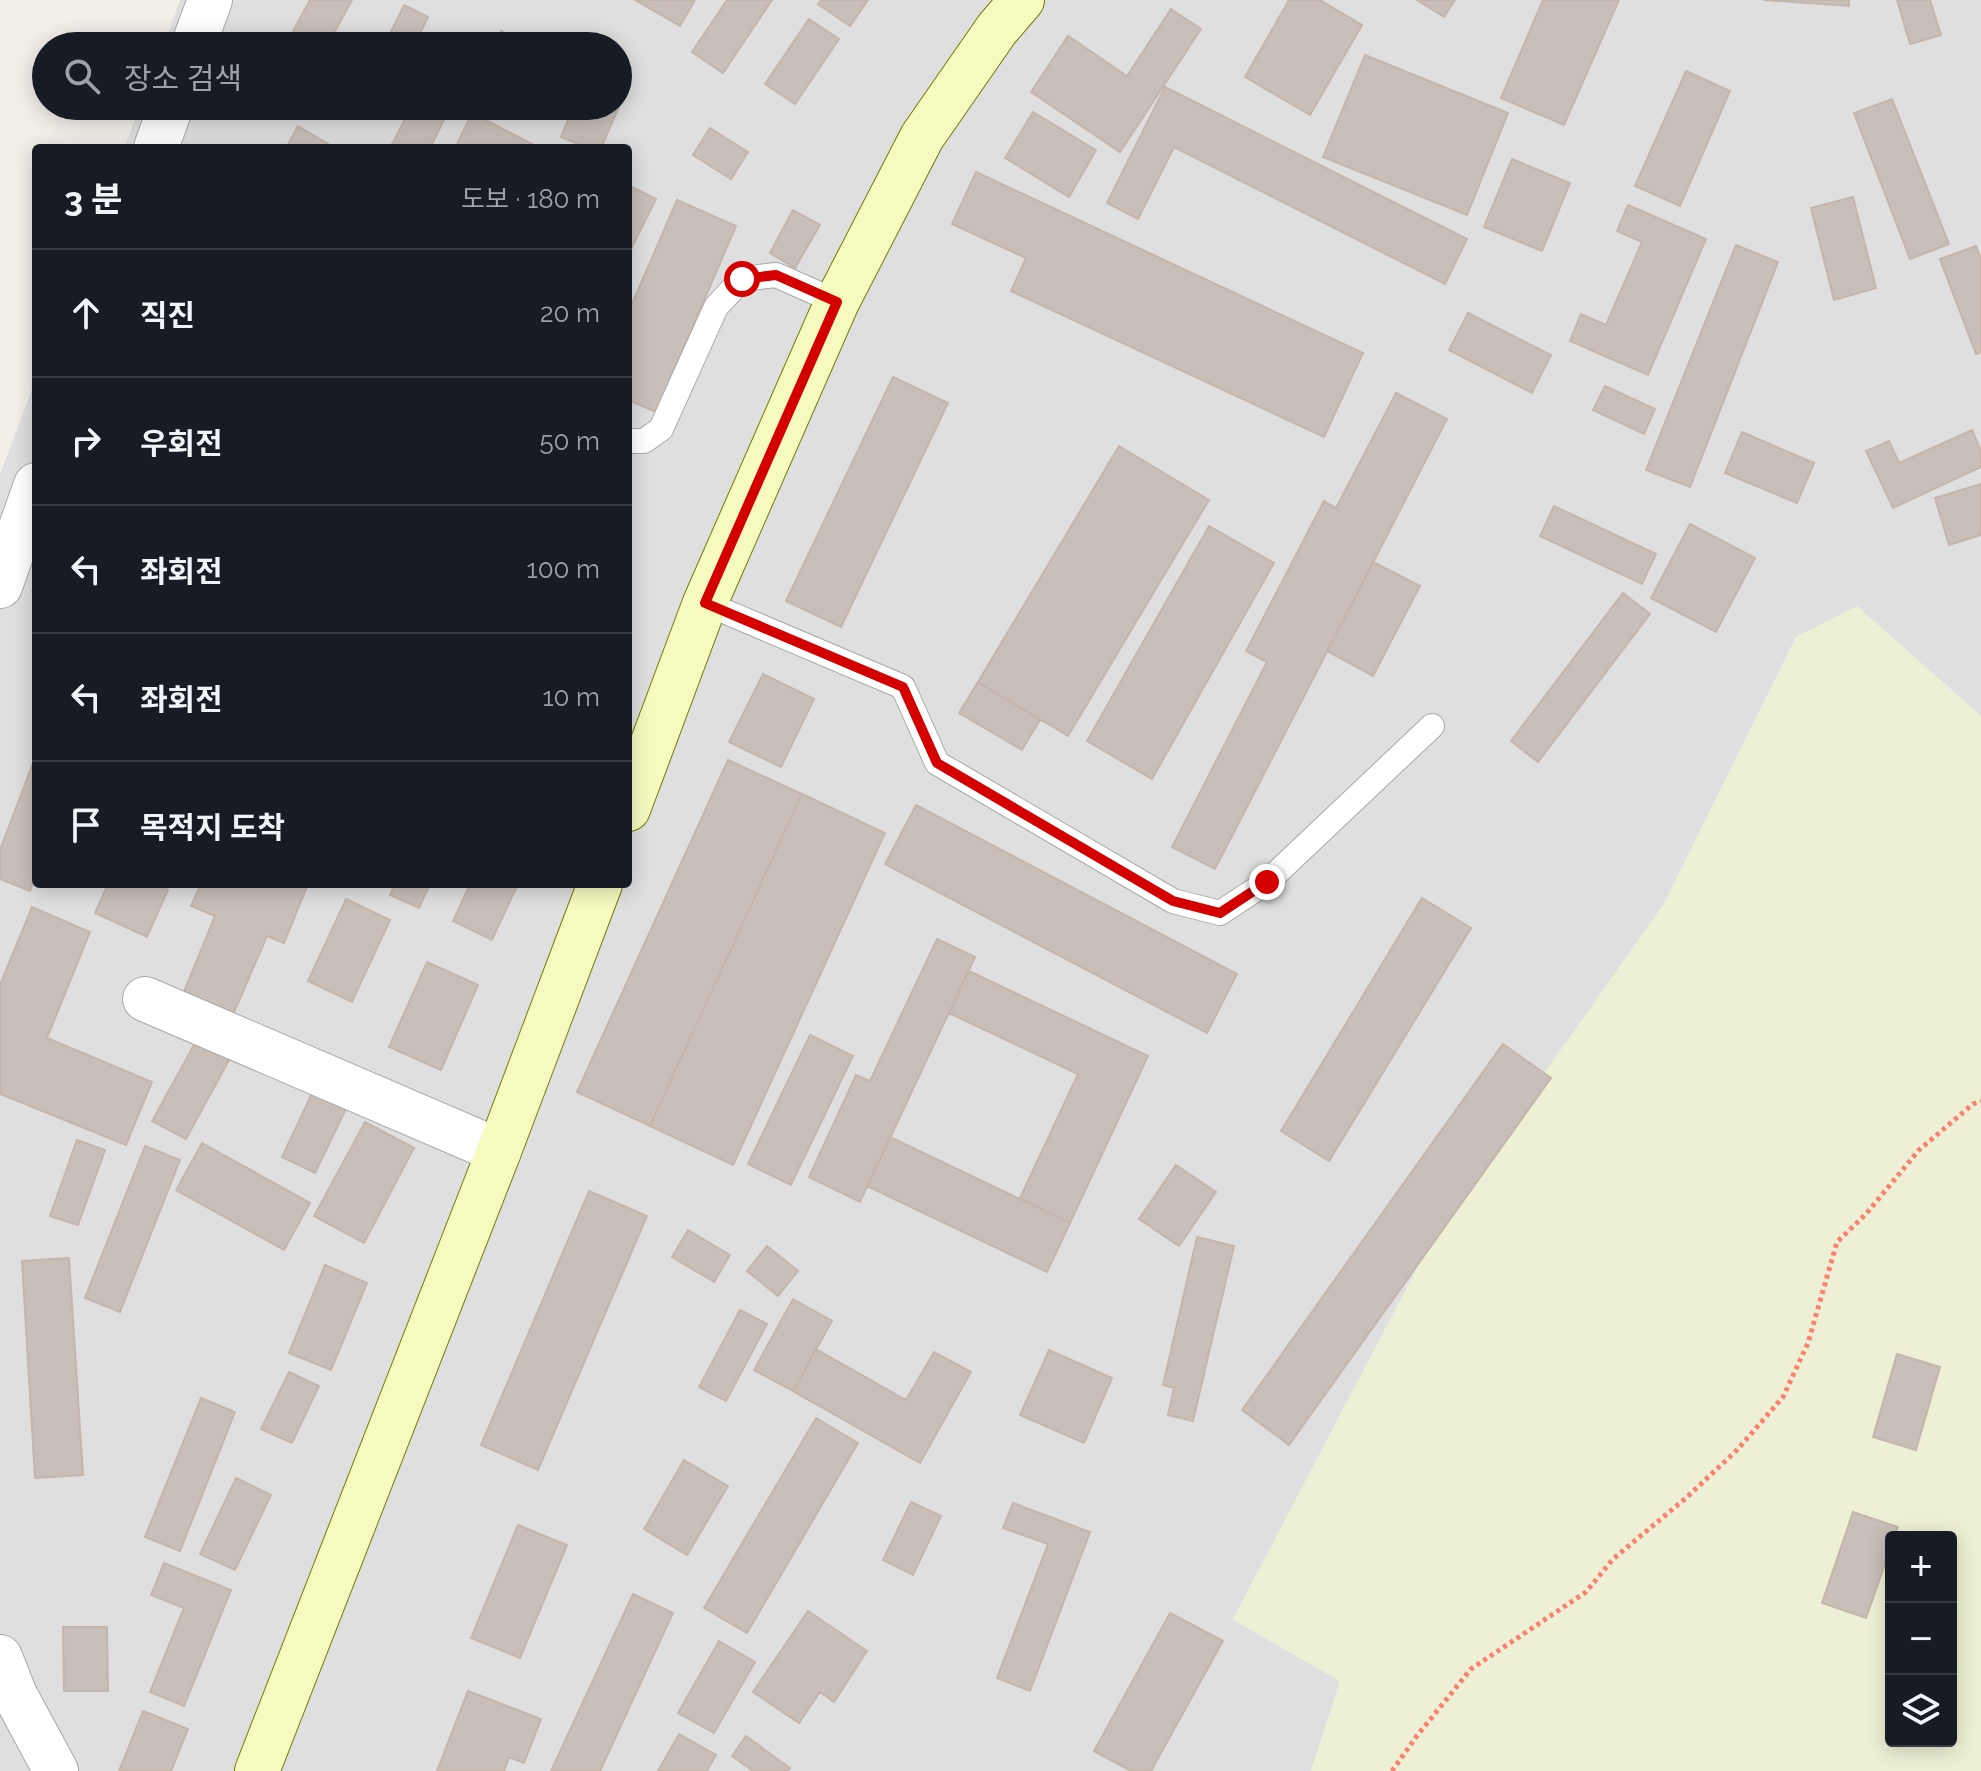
<!DOCTYPE html>
<html lang="ko">
<meta charset="utf-8">
<style>
:root{--surface:#171b24;--page:#242831;--text:#f1f3f6;--muted:#9ea1a6;--line:#363941}
body{margin:0;font-family:Raleway,"Noto Sans KR",sans-serif;background:var(--page);color:var(--text)}
.controls{position:absolute;right:24px;bottom:24px;display:grid;overflow:hidden;border-radius:8px;box-shadow:0 4px 20px #0003}
.controls button{width:72px;height:72px;display:grid;place-items:center;padding:0;border:0;border-bottom:2px solid var(--line);background:var(--surface);color:var(--text);font:40px sans-serif}
.stop{position:absolute;width:24px;height:24px;margin:-18px;border:6px solid #d40000;border-radius:50%;background:#fff}
.stop.end{background:#d40000;border-color:#fff;box-shadow:0 2px 8px #0008}
.list{margin:0;padding:0;list-style:none}
h2{display:flex;justify-content:space-between;align-items:center;height:104px;margin:0;padding:0 32px;font-size:34px}
h2 small{font-size:26px;font-weight:400;color:var(--muted)}
.list li{display:grid;grid-template-columns:52px 1fr auto;gap:24px;align-items:center;box-sizing:border-box;height:128px;padding:0 32px;border-top:2px solid var(--line)}
.list b{display:block;font-size:30px;white-space:nowrap}
.list em{font-size:26px;font-style:normal;color:var(--muted)}
.icon{flex:none;width:44px;height:44px;fill:none;stroke:currentColor;stroke-width:2;stroke-linecap:round;stroke-linejoin:round}
.map{position:relative;flex:none;width:1981px;height:1771px;overflow:hidden}
.search{position:absolute;background:var(--surface);box-shadow:0 4px 20px #0003;left:32px;top:32px;width:600px;height:88px;display:flex;align-items:center;gap:20px;box-sizing:border-box;padding:0 28px;border-radius:44px;color:var(--muted);font-size:30px}
.panel{position:absolute;background:var(--surface);box-shadow:0 4px 20px #0003;left:32px;top:144px;width:600px;height:744px;border-radius:8px}
.map>svg:first-child{display:block}
</style>
<div class="map">
<svg width="1981" height="1771" viewBox="0 0 1981 1771">
<rect width="100%" height="100%" fill="#f2efe9"/>
<path fill="#e0dfdf" d="M180,0h1801v716l-124,-109 -61,30 -132,267 -217,307 -214,408 107,62 -29,90h-1311v-1297l36,-95v505h592v-736h-504l16,-42h478v-60h-455z"/>
<path fill="#eef0d5" fill-rule="evenodd" d="M1857,606l124,110v1055h-670l29,-90 -107,-61 214,-409 217,-307 132,-267zM1891,1537h60v204h-60z"/>
<path fill="#c7bfb8" stroke="#c4b6ab" stroke-width="2" d="M310,0h42l-25,46h-42z
M635,0h60l-15,26z
M727,0h45l-49,73 -31,-21z
M821,0h47l-18,26 -32,-22z
M1289,0h31l42,25 -52,90 -65,-38z
M1417,0h38l-11,17z
M1543,0h76l-55,125 -63,-27z
M1763,0h86v6z
M1897,0h33l11,35 -31,9z
M404,5l24,12 -14,29h-30z
M1171,9l30,20 -81,123 -89,-60 37,-56 59,40z
M809,19l30,20 -44,65 -30,-20z
M501,31l32,15h-39z
M215,32l24,10 -2,4h-28z
M1365,55l143,58 -41,102 -144,-58z
M1686,71l44,20 -50,115 -45,-20z
M618,79l11,5 -28,64h-13l-27,-11 13,-31h44z
M1165,87l302,152 -22,45 -271,-137 -36,72 -31,-16z
M1892,99l57,145 -39,15 -56,-146z
M412,106h25l11,6 -18,36h-40z
M1033,112l63,38 -27,47 -64,-39z
M472,113l66,34v1h-83z
M298,126l30,18 -2,4h-40z
M710,128l38,24 -17,27 -38,-24z
M1512,159l58,24 -28,68 -58,-24z
M976,172l387,181 -39,84 -313,-146 15,-33 -74,-34z
M628,185l28,14 -24,48 -4,-2z
M1853,197l23,91 -42,12 -23,-92z
M677,200l59,26 -80,186 -28,-12v-87z
M1628,205l78,34 -58,136 -78,-34 11,-27 25,11 36,-83 -25,-11z
M793,210l27,15 -25,43 -25,-15z
M1736,245l42,17 -88,225 -44,-17z
M1976,246l5,13v93l-5,2 -36,-95z
M1468,313l83,42 -19,38 -83,-43z
M893,377l55,26 -107,224 -55,-26z
M1605,386l50,23 -11,25 -51,-24z
M1396,393l51,26 -232,450 -43,-22 95,-185 -21,-11 78,-150 12,7z
M1972,430l9,21v16l-88,41 -27,-57 23,-10 10,22z
M1742,432l72,31 -17,40 -72,-30z
M1119,446l90,54 -141,236 -90,-54z
M1981,484v51l-32,10 -14,-47z
M1554,506l102,48 -14,30 -102,-48z
M1690,524l65,34 -39,74 -65,-34z
M1209,526l65,37 -122,216 -65,-38z
M1373,562l47,24 -47,90 -46,-25z
M1623,593l27,21 -112,148 -27,-21z
M763,674l51,25 -33,68 -52,-25z
M978,682l62,38 -18,30 -63,-37z
M36,755v120l-6,16 -30,-12v-29z
M728,760l74,34 -152,332 -73,-34z
M802,794l83,39 -152,332 -83,-39z
M916,805l321,169 -30,59 -322,-169z
M108,884h47l13,6 -21,47 -52,-24z
M201,884h107l-24,59 -17,-7 -34,79 -50,-21 32,-78 -24,-10z
M395,884h35l-11,24 -29,-13z
M470,884h48l-26,56 -39,-19z
M1422,898l49,30 -142,233 -48,-30z
M346,899l44,21 -38,82 -44,-21z
M32,907l58,25 -43,106 105,44 -26,63 -126,-51v-109z
M937,939l38,18 -115,245 -51,-25 47,-102 14,6z
M427,962l51,23 -37,85 -52,-23z
M969,971l179,85 -78,167 -50,-25 58,-124 -129,-61z
M200,1034l33,19 -47,86 -34,-18z
M810,1035l43,21 -62,129 -43,-21z
M1503,1044l48,34 -262,367 -47,-35z
M314,1089l34,16 -33,68 -33,-16z
M365,1122l49,26 -50,95 -50,-27z
M890,1137l180,86 -23,49 -180,-86z
M77,1140l28,10 -27,75 -28,-9z
M202,1143l108,60 -26,47 -108,-60z
M145,1146l35,14 -60,152 -35,-14z
M1176,1165l40,27 -37,54 -40,-27z
M589,1191l58,25 -109,254 -57,-25z
M688,1230l42,25 -16,27 -42,-25z
M1197,1237l37,9 -41,175 -25,-6 6,-27 -11,-3z
M767,1246l31,25 -20,25 -31,-25z
M69,1258l14,217 -48,3 -13,-217z
M325,1265l42,18 -36,87 -42,-17z
M793,1299l39,22 -39,70 -39,-21z
M740,1310l27,14 -41,77 -27,-14z
M816,1349l90,51 28,-48 37,20 -51,91 -127,-72z
M1049,1350l63,28 -28,65 -64,-28z
M1897,1354l43,13 -24,83 -43,-13z
M289,1372l30,14 -27,57 -31,-14z
M201,1398l34,14 -55,139 -35,-14z
M816,1418l42,25 -111,190 -43,-25z
M684,1460l44,26 -41,69 -43,-26z
M236,1478l35,17 -36,75 -35,-16z
M911,1502l30,14 -28,59 -30,-15z
M1013,1503l77,29 -60,159 -33,-13 51,-134 -45,-16z
M1853,1512l45,15 -4,10h-3v10l-25,71 -44,-15z
M518,1525l49,20 -47,113 -49,-20z
M164,1563l67,27 -47,116 -34,-14 34,-84 -33,-13z
M633,1594l40,19 -73,158h-49z
M808,1611l59,40 -33,51 -14,-10 -21,31 -46,-31z
M1170,1613l53,28 -72,130h-20l-37,-20z
M63,1627h44l1,64h-44z
M719,1641l36,21 -41,71 -36,-20z
M468,1691l73,28 -17,44 -15,-6 -5,14h-67z
M143,1711l45,18 -17,42h-52z
M679,1734l37,21 -9,16h-49z
M746,1736l44,32 -3,3h-34l-21,-15z"/>
<g fill="none" stroke-linecap="round" stroke-linejoin="round">
<defs>
<path id="lane" d="M628,441h16l17,-12 55,-122 26,-28 34,-4 61,27
M705,603l198,84 34,76 236,138 47,12 47,-31 165,-156"/>
<path id="street" d="M193,46l17,-46
M156,148l15,-42
M0,586l36,-101
M145,999l354,152
M0,1657l15,38 41,76"/>
<path id="secondary" d="M628,809l77,-206 132,-301 85,-165 75,-108 25,-29
M257,1771l242,-620 101,-267"/>
</defs>
<use href="#lane" stroke="#a9a9a9" stroke-width="26"/>
<use href="#street" stroke="#a9a9a9" stroke-width="46"/>
<use href="#secondary" stroke="#707d05" stroke-width="46"/>
<path stroke="#fa8072" stroke-width="5" stroke-dasharray="4 4" stroke-linecap="butt" d="M1392,1771l24,-34 55,-68 115,-77 27,-33 73,-61 51,-48 46,-53 25,-54 29,-101 29,-28 53,-64 54,-46 8,-3"/>
<use href="#lane" stroke="#fff" stroke-width="24"/>
<use href="#street" stroke="#fff" stroke-width="44"/>
<use href="#secondary" stroke="#f7fabf" stroke-width="44"/>
</g>
<g fill="none" stroke-linecap="round" stroke-linejoin="round">
<path stroke="#d40000" stroke-width="10" d="M742,279l34,-4 61,27 -132,301 198,84 34,76 236,138 47,12 47,-31"/>
</g>
</svg>
<div class="controls">
<button>+</button>
<button>−</button>
<button><svg class="icon" aria-label="layers" viewBox="0 0 24 24"><path d="M12 4l9 5-9 5-9-5zM3 14l9 5 9-5"/></svg></button>
</div>
<div class="stop" style="left:742px;top:279px"></div>
<div class="stop end" style="left:1267px;top:882px"></div>
<div class="search"><svg class="icon" aria-label="search" viewBox="0 0 24 24"><circle cx="10" cy="10" r="6"/><path d="M15 15l6 6"/></svg>장소 검색</div>
<section class="panel">
<h2>3 분<small>도보 · 180 m</small></h2>
<ul class="list">
<li><svg class="icon" aria-label="ahead" viewBox="0 0 24 24"><path d="M12 20V5M6 11l6-6 6 6"/></svg><div><b>직진</b></div><em>20 m</em></li>
<li><svg class="icon" aria-label="right" viewBox="0 0 24 24"><path d="M7 20v-9h11M14 6l5 5-5 5"/></svg><div><b>우회전</b></div><em>50 m</em></li>
<li><svg class="icon" aria-label="left" viewBox="0 0 24 24"><path d="M17 20v-9H6M10 6l-5 5 5 5"/></svg><div><b>좌회전</b></div><em>100 m</em></li>
<li><svg class="icon" aria-label="left" viewBox="0 0 24 24"><path d="M17 20v-9H6M10 6l-5 5 5 5"/></svg><div><b>좌회전</b></div><em>10 m</em></li>
<li><svg class="icon" aria-label="arrive" viewBox="0 0 24 24"><path d="M6 21V4h12l-3 4 3 4H6"/></svg><div><b>목적지 도착</b></div></li>
</ul>
</section>
</div>
